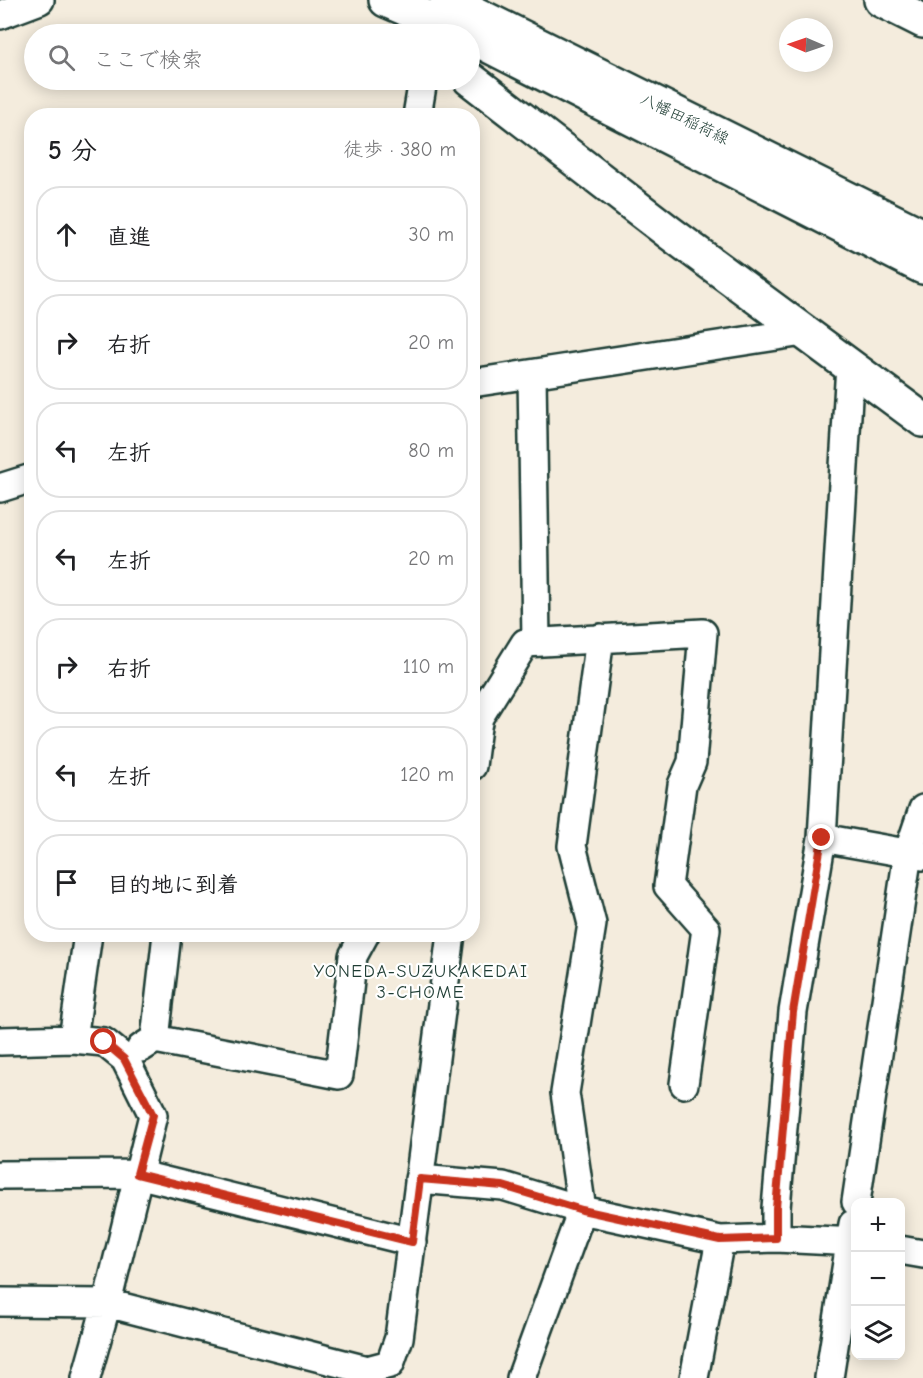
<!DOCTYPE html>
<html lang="ja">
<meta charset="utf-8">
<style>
:root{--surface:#fff;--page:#f2f2f2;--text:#202124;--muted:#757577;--line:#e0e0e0}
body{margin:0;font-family:"Comic Neue","Klee One",sans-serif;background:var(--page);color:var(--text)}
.controls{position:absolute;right:18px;bottom:18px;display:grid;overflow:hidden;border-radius:12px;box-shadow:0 3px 15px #0003}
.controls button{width:54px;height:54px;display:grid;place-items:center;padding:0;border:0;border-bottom:2px solid var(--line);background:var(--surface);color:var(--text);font:30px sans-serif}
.compass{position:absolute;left:779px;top:18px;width:54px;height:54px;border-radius:50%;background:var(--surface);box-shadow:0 3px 15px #0003;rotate:272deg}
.stop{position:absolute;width:18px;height:18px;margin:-14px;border:4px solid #c8321e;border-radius:50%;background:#fff}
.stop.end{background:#c8321e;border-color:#fff;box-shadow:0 2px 6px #0008}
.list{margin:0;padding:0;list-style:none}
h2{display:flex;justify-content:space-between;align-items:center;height:78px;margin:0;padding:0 24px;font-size:26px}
h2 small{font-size:20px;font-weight:400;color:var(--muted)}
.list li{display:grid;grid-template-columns:39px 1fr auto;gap:18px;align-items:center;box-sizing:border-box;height:96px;margin:0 12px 12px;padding:0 12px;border:2px solid var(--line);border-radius:24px}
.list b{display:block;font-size:22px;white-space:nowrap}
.list em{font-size:20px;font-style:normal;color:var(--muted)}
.icon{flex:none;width:33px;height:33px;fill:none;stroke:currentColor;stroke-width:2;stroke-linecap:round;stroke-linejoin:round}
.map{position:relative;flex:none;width:923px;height:1378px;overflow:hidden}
.search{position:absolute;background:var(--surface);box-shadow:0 3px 15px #0003;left:24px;top:24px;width:456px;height:66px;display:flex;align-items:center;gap:15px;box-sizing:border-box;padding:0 21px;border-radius:33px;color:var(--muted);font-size:22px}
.panel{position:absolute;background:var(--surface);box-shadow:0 3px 15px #0003;left:24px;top:108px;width:456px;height:834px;border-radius:24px}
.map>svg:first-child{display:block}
</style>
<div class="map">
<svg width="923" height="1378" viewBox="0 0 923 1378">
<rect width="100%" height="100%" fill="#f4ecdd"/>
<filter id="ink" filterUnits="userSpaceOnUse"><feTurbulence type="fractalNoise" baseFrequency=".0167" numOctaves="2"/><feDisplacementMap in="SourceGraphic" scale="12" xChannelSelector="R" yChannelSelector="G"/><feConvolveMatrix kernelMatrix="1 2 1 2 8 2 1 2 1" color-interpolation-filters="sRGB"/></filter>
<g filter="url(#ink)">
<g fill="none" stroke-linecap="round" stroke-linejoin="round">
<defs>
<path id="street" d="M0,15l40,-15
M417,116l6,-36
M850,365l-28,473 -29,174 -17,196v30l80,4
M532,374l4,268
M472,383l331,-51
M0,488l32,-10
M472,726l5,1 -5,39
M472,736l5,-9 2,-10 46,-74 178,-10 -11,129 -10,23 -14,101 38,43 -22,155
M822,838l101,18
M73,1039l15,-105
M155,1039l184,36 14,-119 12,-22
M0,1041l73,-2 31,3 21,17 28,56 -46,188 -21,75
M141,1048l14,-9 12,-105
M0,1175l137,-1 275,68
M419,1179l84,7 79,24 138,30 -26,138
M856,1202l52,-349 15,-44
M720,1240l56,-2
M900,1250l23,4
M0,1302l107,1 260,67 23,-6 9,-26 52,-404
M521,1378l61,-168 -17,-117 27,-169 -20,-78 28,-208
M829,1378l24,-154"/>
<path id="secondary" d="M386,0l79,34
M447,0l476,236
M881,0l42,21
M470,36l453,231
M470,79l200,154 253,187"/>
</defs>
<use href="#street" stroke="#1f3d34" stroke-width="32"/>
<use href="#secondary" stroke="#1f3d34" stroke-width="38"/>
<use href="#street" stroke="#fff" stroke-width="27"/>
<use href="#secondary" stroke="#fff" stroke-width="33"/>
</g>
</g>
<g fill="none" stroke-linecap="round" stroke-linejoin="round" filter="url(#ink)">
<path stroke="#c8321e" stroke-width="8" d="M104,1042l20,17 29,56 -16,59 275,68 8,-63 83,7 79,24 138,30 56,-2v-30l17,-196 29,-174"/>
</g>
<g text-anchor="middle" stroke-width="4.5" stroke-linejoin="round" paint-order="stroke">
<g font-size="16" fill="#1f3d34" stroke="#fff">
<text transform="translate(685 118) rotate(26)" y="6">八幡田稲荷線</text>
</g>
<g font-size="18" letter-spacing="1.5" fill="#1f3d34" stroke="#fff">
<text x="421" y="977">YONEDA-SUZUKAKEDAI<tspan x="421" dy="21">3-CHOME</tspan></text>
</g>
</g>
</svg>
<div class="controls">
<button>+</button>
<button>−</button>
<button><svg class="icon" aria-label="layers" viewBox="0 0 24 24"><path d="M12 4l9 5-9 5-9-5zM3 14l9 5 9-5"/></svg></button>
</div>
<svg class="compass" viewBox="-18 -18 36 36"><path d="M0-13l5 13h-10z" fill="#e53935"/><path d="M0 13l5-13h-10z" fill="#757577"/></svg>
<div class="stop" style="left:104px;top:1042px"></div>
<div class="stop end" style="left:822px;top:838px"></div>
<div class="search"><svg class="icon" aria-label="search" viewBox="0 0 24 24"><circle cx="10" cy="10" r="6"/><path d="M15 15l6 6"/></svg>ここで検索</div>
<section class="panel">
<h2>5 分<small>徒歩 · 380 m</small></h2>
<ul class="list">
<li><svg class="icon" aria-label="ahead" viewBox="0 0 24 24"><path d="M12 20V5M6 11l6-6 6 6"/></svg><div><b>直進</b></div><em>30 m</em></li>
<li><svg class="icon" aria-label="right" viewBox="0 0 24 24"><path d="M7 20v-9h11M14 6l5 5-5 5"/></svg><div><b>右折</b></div><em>20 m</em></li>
<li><svg class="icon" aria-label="left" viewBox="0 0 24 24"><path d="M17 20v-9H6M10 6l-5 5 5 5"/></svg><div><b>左折</b></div><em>80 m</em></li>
<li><svg class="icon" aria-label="left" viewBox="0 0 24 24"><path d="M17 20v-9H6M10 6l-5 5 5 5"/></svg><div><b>左折</b></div><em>20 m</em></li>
<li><svg class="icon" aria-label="right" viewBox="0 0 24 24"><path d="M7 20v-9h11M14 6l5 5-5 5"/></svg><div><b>右折</b></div><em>110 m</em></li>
<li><svg class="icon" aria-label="left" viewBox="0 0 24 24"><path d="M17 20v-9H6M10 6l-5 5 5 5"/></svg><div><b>左折</b></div><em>120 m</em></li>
<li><svg class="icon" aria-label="arrive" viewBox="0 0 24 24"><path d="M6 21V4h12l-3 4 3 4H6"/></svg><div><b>目的地に到着</b></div></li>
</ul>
</section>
</div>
